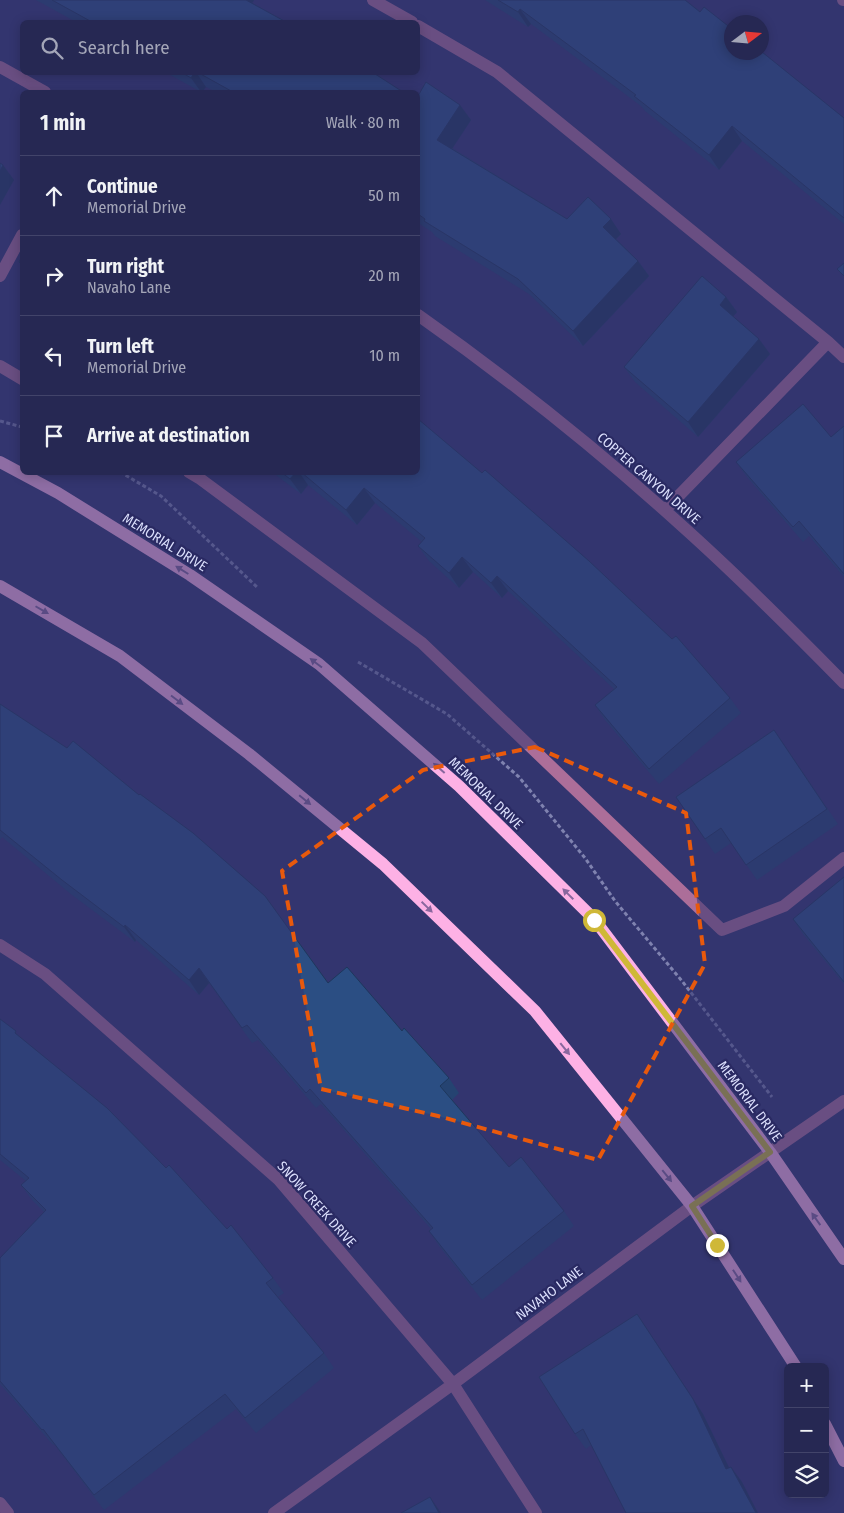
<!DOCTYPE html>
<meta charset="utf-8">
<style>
:root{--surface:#262853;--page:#32345d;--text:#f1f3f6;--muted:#a4a6b8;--line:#42446a}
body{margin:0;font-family:"Fira Sans Condensed",sans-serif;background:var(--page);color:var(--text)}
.controls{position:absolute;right:15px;bottom:15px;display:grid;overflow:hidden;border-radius:8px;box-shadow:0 2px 12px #0003}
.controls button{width:45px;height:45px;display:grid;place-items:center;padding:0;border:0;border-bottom:1px solid var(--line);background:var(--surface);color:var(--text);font:25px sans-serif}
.compass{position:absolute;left:724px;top:15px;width:45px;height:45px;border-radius:50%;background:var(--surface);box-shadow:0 2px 12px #0003;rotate:74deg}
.stop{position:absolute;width:15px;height:15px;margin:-11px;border:4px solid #cfb837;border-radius:50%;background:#fff}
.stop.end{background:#cfb837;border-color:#fff;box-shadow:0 1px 5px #0008}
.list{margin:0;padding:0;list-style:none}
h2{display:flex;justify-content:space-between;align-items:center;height:65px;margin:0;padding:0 20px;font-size:21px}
h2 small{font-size:16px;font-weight:400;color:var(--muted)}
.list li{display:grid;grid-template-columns:32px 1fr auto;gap:15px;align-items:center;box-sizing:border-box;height:80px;padding:0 20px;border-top:1px solid var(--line)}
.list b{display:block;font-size:19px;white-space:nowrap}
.list p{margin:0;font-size:16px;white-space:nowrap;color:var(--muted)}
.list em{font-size:16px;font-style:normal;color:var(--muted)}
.icon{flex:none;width:28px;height:28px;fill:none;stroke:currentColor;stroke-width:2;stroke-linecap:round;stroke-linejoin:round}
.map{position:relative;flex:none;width:844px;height:1513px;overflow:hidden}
.search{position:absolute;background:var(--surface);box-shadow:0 2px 12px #0003;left:20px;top:20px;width:400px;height:55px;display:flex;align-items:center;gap:12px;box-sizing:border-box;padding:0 18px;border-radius:8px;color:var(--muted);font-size:19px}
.panel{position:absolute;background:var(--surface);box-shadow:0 2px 12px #0003;left:20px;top:90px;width:400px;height:385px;border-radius:8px}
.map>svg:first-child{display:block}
</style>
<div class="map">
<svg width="844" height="1513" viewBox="0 0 844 1513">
<rect width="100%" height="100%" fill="#33356f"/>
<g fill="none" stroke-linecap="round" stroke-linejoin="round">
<path stroke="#7f82af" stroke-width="3" stroke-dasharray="4 2.5" stroke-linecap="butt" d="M0,421l22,6
M120,472l41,24 96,91
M358,662l89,52 72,63 66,81 30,43 67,80 90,116"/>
<path stroke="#ac6e99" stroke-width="12" d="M373,0l39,22
M843,0h1
M418,26l79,46 331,270 -163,168
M0,67l45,25
M0,276l22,-41
M418,315c91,64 180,135 263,210 56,50 110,104 163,158
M828,342l16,15
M0,366l22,13
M189,472l10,6 223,165 300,287 62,-24 60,-48
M0,945l45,29 234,206 174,204 83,129
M0,1503l8,10
M274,1513l179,-129 239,-178 152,-105"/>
<path stroke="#fdb1e5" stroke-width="12" d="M0,462l58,31 132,82 129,89 140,122 135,133 176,233 74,107
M0,586l120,70 129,98 134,110 152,147 157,195 104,161
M825,1424l19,37"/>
</g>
<path fill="#254371" d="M36,0h218l-2,3 34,19h-210z
M485,0h200l159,118v106l-102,-83 -23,29 -74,-59 -4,-5 -110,-82 -3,3z
M165,72h207l31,20h-187l-10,-5 -4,5h-1z
M418,96l53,24 -19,28 115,71 54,15 -5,5 22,22 11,15 -66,70 -54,-52 -94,-58 -3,-4 -14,-9z
M726,297l11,15 -4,4 37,38 -72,83 -63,-55 -11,-15z
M844,426v151l-35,-41 -6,6 -56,-65 -11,-15 95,-25z
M272,472h146l312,226 11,15 -82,71 -54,-64 -10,-15 19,-16 -106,-98 -6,7 -29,-26 -14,16 -30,-27 -11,-15 4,-4 -47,-39 -18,22 -49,-40 -7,9z
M0,704l328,279 74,48 47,47 10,15 -7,7 57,67 55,44 10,15 -92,74 -43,-54 -10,-15 2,-2 -110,-125 -5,4 -58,-68 -6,3 -43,-60 -10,12 -63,-55 -1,2 -63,-47 -70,-58 -2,3z
M774,730l64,94 -81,56 -26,-37 -16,11 -39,-57z
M844,877v107l-41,-50 -10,-15z
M0,1019l20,18 207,192 46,49 11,15 -6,4 46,56 10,15 -78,65 -20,-24 -132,101 -50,-66 -1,1 -53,-61v-126l44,-46 -12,-12 -11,-15 5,-4 -26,-21z
M647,1329l56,85 26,54 13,14 -151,-37 -5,4 -11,-15z"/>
<path fill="#1e375c" d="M241,0h13l-6,10z
M520,9l11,15 -3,3 -10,-15z
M195,72h1l10,15 -4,5h-1l-10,-14z
M460,105l11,15 -23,35 -11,-15z
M732,126l10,15 -23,29 -10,-15z
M3,165l11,15 -14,25v-34z
M611,219l10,15 -8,8 -10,-15z
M638,261l11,15 -66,70 -10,-15z
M726,297l11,15 -7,8 -10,-15z
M759,339l11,15 -72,83 -10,-15z
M296,472h3l9,13 -7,9 -11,-15z
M364,488l11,15 -18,22 -11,-15z
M462,557l11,15 -14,16 -10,-15z
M497,576l11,15 -6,7 -11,-15z
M125,925l11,15 -1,2 -11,-15z
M199,968l10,15 -10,12 -10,-15z
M637,1314l66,100 34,70 -11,-15z
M731,1467l11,15 16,31h-2z
M430,1497l11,16h-2z"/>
<path fill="#2b4e83" stroke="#1e375c" d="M52,0h194l40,22h-194z
M498,0h187l15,12 4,-5 28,22v23h30l82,66v100l-112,-92 -23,29 -75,-59 2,-1 -116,-86 -2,3z
M181,72h14l-4,6z
M197,72h175l31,20h-170z
M426,82l34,23 -23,35 130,79 21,-22 23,22 -8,8 35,34 -65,70 -55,-52 -94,-58 1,-2 -7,-5v-118z
M0,163l3,2 -3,6z
M22,256v8l-3,-2z
M844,263v13l-7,-7z
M702,276l24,21 -6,8 39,34 -71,83 -64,-55z
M803,404l28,33 13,-11v148l-45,-53 -6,6 -57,-65z
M418,419l64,54 3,-3 104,91 83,78 4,-3 54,62 -81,71 -54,-64 22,-18 -120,-111 -6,7 -29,-26 -13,16 -31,-27 7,-8 -61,-50 -18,22 -45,-38h117z
M281,472h15l-6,7z
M0,704l67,44 6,-7 66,54 1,-1 53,39 72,63 63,87 19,-16 55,64 2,-3 45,50 -9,8 69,81 12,-10 43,54 -92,74 -43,-54 4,-3 -123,-139 -4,4 -59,-68 -5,3 -43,-60 -10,12 -64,-55 -1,2 -62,-47 -62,-50z
M774,730l53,79 -81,56 -25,-37 -16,11 -29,-42z
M844,877v105l-51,-63z
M0,1019l16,12 -1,2 92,75 59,60 3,-3 58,64 4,-4 42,53 -7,5 58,70 -79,65 -20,-24 -131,101 -51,-66 -1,1 -42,-49v-123l46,-48 -25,-25 8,-7 -29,-24z
M637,1314l56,85 33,70 5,-2 25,46h-130l-43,-84 -8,5 -36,-57z
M430,1497l9,16h-38z"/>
<defs><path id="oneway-solid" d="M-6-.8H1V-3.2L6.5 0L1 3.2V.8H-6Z" transform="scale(1.25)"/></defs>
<g fill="#89679e">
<use href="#oneway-solid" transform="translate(182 570) rotate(-148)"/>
<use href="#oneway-solid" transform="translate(42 610) rotate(30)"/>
<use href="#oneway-solid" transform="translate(316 663) rotate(-143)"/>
<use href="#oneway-solid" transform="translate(177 700) rotate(37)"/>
<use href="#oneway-solid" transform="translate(439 768) rotate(-139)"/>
<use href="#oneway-solid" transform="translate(305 800) rotate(39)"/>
<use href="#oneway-solid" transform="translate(568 894) rotate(-135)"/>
<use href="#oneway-solid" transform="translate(427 907) rotate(44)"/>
<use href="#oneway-solid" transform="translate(565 1049) rotate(51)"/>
<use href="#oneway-solid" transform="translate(667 1176) rotate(51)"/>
<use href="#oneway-solid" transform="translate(816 1219) rotate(-125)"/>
<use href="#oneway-solid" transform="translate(737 1276) rotate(57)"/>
</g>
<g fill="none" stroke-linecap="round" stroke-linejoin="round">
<path stroke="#cfb837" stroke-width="6" d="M594,920l176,232 -78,54 25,39"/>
</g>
<path d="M0 0H844V1513H0ZM535,747l151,66 19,151 -107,196 -160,-44 -117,-27 -39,-218 141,-101z" fill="#33356f" fill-opacity=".55" fill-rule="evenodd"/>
<path fill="none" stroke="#e8590c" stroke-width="4" stroke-dasharray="10 6" stroke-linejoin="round" d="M535,747l151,66 19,151 -107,196 -160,-44 -117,-27 -39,-218 141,-101z"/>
<g text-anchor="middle" stroke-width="4.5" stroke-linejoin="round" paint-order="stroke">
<g font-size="14" fill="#dbdffc" stroke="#2a2a63">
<text transform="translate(649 478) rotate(41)" y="5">COPPER CANYON DRIVE</text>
<text transform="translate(165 542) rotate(32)" y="5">MEMORIAL DRIVE</text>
<text transform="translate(486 793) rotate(44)" y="5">MEMORIAL DRIVE</text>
<text transform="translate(750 1101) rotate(53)" y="5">MEMORIAL DRIVE</text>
<text transform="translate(317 1204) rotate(48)" y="5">SNOW CREEK DRIVE</text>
<text transform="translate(549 1293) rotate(-37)" y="5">NAVAHO LANE</text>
</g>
</g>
</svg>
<div class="controls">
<button>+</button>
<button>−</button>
<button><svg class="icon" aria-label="layers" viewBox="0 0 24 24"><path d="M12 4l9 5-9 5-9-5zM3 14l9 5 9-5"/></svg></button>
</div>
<svg class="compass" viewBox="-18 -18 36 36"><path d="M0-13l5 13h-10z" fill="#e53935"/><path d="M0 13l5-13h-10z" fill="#a4a6b8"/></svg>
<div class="stop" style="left:594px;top:920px"></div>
<div class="stop end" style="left:717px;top:1245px"></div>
<div class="search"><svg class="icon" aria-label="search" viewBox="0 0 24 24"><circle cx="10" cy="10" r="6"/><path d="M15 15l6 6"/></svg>Search here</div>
<section class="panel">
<h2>1 min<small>Walk · 80 m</small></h2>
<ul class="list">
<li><svg class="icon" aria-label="ahead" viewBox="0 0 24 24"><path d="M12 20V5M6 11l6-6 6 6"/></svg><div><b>Continue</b><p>Memorial Drive</p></div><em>50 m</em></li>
<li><svg class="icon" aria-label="right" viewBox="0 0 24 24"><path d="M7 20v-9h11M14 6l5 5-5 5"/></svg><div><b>Turn right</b><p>Navaho Lane</p></div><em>20 m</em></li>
<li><svg class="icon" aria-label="left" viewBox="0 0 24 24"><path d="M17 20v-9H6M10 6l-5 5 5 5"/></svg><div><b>Turn left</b><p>Memorial Drive</p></div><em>10 m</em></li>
<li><svg class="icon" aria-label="arrive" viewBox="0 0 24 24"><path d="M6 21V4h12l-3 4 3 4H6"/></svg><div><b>Arrive at destination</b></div></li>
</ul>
</section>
</div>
